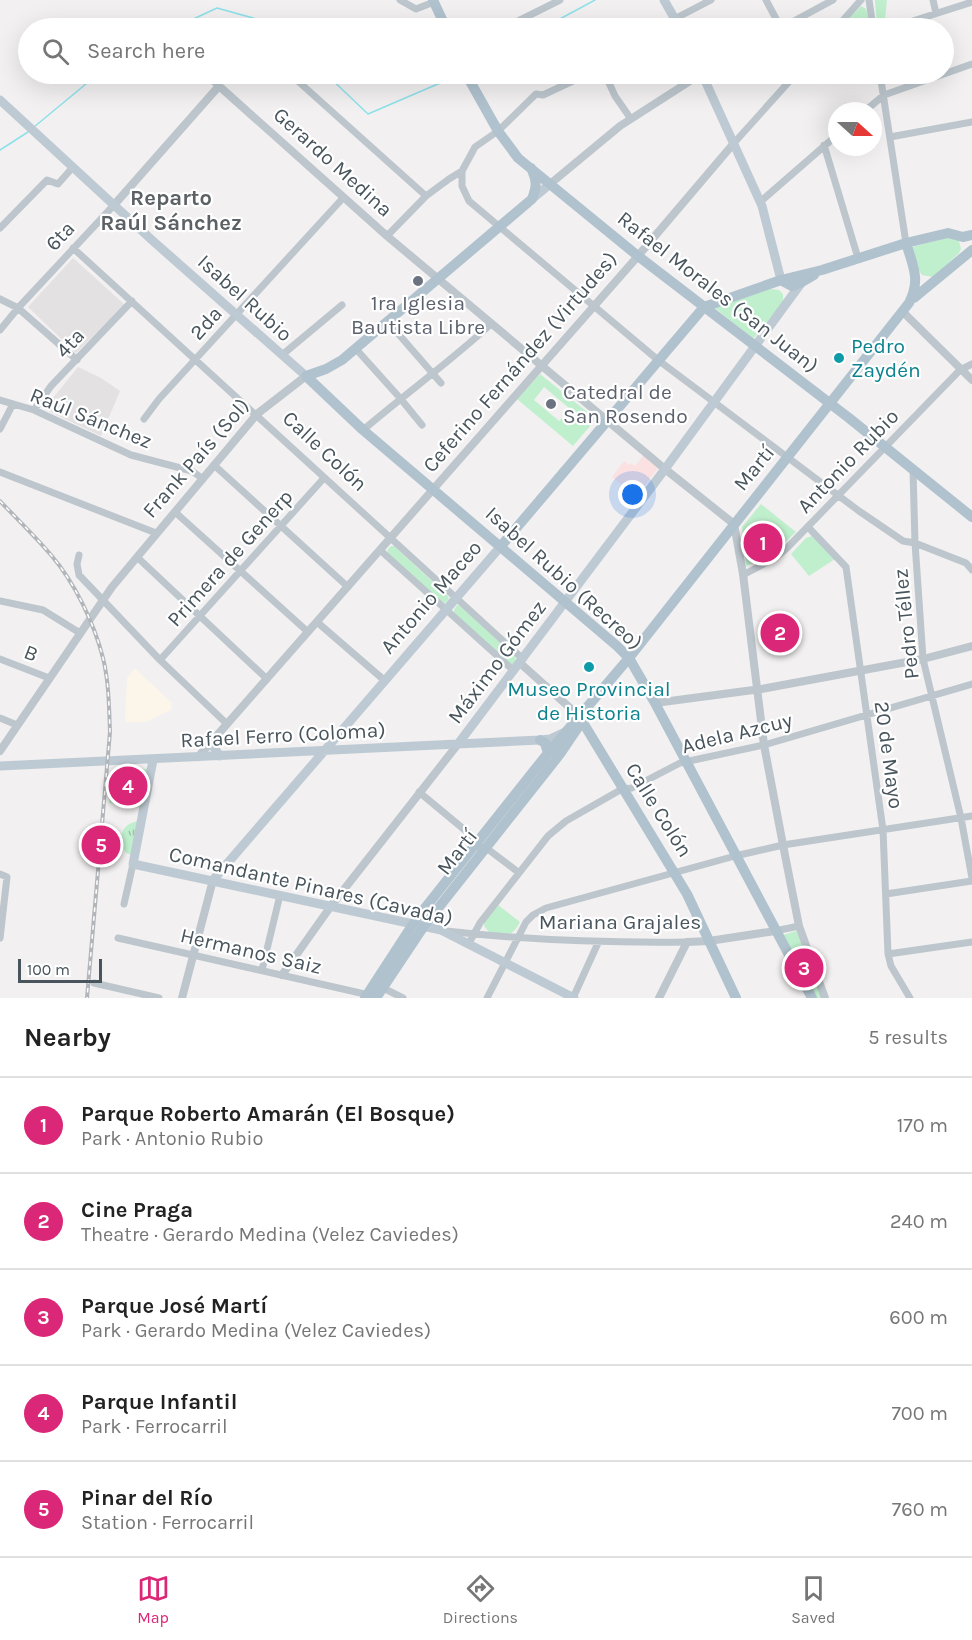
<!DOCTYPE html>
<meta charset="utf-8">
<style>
:root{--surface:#fff;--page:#f6f6f6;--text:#222;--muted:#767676;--line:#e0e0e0;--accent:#db2777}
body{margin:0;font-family:Karla,sans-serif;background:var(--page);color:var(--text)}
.compass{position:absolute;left:828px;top:102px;width:54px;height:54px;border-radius:50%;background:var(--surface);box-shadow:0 6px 24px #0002;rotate:111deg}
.scale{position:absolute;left:18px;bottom:15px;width:84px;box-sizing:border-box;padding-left:6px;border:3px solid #48555d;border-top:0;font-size:16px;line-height:21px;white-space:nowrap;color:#48555d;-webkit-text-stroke:4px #fff;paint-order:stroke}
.you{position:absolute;left:633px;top:495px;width:21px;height:21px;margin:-15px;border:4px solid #fff;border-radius:50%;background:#1a73e8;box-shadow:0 0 0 9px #1a73e833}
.badge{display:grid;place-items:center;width:39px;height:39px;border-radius:50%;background:var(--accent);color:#fff;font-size:20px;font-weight:700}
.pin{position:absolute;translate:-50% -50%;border:3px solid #fff;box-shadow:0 2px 6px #0006}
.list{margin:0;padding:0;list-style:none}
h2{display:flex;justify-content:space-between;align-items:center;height:78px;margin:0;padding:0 24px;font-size:26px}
h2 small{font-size:20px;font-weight:400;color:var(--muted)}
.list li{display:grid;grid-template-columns:39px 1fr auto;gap:18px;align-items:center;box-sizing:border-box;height:96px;padding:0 24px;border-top:2px solid var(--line)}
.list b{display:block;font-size:22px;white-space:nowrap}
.list p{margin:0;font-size:20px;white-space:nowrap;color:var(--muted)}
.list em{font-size:20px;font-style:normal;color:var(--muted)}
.icon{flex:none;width:33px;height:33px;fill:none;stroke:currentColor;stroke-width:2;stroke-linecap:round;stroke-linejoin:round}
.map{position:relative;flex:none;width:972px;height:998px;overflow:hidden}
.search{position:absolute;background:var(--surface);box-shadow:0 6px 24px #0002;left:18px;right:18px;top:18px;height:66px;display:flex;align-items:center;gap:15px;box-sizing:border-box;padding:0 21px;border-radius:33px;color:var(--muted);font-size:22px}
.sheet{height:558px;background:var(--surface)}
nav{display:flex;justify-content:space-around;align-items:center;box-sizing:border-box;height:84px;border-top:2px solid var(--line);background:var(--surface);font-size:16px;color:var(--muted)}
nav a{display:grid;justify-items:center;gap:3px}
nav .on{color:var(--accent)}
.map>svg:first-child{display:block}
</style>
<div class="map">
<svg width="972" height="998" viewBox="0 0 972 998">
<defs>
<pattern id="grass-tufts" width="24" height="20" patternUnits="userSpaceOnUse" patternTransform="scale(1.5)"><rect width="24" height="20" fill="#bfefcd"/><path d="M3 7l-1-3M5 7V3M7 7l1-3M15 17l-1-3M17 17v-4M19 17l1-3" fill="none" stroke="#9dc4aa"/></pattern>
</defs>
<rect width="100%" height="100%" fill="#f2f0f0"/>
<path fill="#fcf5ea" d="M135,668l37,35 -1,7 -25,12h-21l2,-44z"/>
<path fill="#e3e1e2" d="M73,258l52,47 -49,48 -48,-46z
M78,367l23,11 19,13 -19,45 -57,-27z"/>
<path fill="#fbe1e2" d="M644,455l15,12 -23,29 -24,-19 12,-16 5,4 2,-2 4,3z"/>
<path fill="url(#grass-tufts)" d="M138,821l-6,34 -6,-2c-10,-14 -5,-29 12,-32z"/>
<path fill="#bfefcd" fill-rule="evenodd" d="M875,0h12l-3,28 -7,-3z
M861,6l5,3 5,19h-13l-9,-10z
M954,236l5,5 2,8 -2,4 -26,24 -11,-2 -6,-9 -4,-19z
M770,289l9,1 4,4v8l-30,37 -38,-31z
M540,374l56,45 -23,27 -56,-47zM544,387l25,21 -2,3 3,3 -5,7 -3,-3 -3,3 -25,-21z
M761,504l35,28 -25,23 -25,11 -4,-39z
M812,536l23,23 -26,17 -18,-22 15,-16z
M391,546h3l54,50 1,3 -5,5 -56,-50 -1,-4z
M457,605l3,1 56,51 -2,7h-5l-55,-51v-3z
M114,768l33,1 -7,39 -31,-5z
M498,905l22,17c-9,17 -14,12 -31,10l-5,-6 1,-6z
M796,931l1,1 25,66h-7l-32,-63z"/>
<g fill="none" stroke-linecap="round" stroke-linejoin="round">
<path stroke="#8de1eb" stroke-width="1.5" d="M174,28l43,-20 43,12 17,8
M543,28l52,-28
M326,74l42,40 93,-40
M34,127l64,-53
M0,150l28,-18"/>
<path stroke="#bcc6cc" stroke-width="7" d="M400,0l16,9 18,-7
M766,0l15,28
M869,0l4,28
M933,0l3,13
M845,19l8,9
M206,28c11,-9 22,-5 34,0
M504,28l56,-28
M657,28l54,-28
M781,28l52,-28
M836,28l25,-28
M891,28l81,-26
M205,74l14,12
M290,74l136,122
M605,74l10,22 16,23
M880,74l26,169
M865,111l19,-16 88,-31
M890,137l82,-15
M734,143l62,-69
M824,145l34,113
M462,171v15l7,15 189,159 201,151 44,30 12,2 51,20 6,7
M760,202l77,-67
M0,228l47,-48 11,4 15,-17
M387,236l39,-40 23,-17 13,-8 13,-24 23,-16 38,-37 7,1 45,-21
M73,248l450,411
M0,299l18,9 59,52
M388,322l53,61
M0,330l18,-22 96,-103
M356,349l44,49 22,27
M282,355l60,-50
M0,400l34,10 97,45 61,16 11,8
M34,410l17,-24 81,-85
M144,419l15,-20 184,-201
M0,429l13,-25
M363,430c42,-36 88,-69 128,-106
M214,465l134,122
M913,470l2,73 8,116 38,159 11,60
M0,472l156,61
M175,512l133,120
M808,527l38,40 37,263 5,124 3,12 19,32
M380,550l134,121
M79,555l-2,9 2,11 81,85 67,64
M137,557l130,122
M743,575l32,-17 12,-10 173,-178 12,-6
M0,601l43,9 37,23
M317,622l67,58
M0,659l49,19
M160,660l164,-182
M0,718l17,7
M419,792l59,49 1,6h6l33,25
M0,874l7,3 -7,61
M886,894l86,-13
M124,904l9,-40
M446,931c81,9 160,12 241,11
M775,931l24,-5
M118,938l251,57
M469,943l11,-20 68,-87 18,-15 56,-32 10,-1 48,-25 84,-18 208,-61
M888,954l84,-12
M262,970l18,-75
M94,983l65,15
M381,987l22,11
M487,998l39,-76 7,-7 13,-7 189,-52 48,-11 189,-29
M573,998l25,-55"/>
<path stroke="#bcc6cc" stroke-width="8" d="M550,184l70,-58 81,-52
M114,205l105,-119 168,150 278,233 69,55 9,50 21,171 19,100 16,81 26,72
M902,311l70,69
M520,663l59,53
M655,703l106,-14 162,-30 49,-13
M0,751l112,-164 145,-173 49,-38
M198,757l440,-501 96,-113
M282,975l49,-69 127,-162
M182,998l31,-118
M659,998l28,-56 22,-1 66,-10"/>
<path stroke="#becad3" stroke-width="9" d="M664,0l16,28
M702,74l60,132 19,74
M0,100l153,141 153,135
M532,199l18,-15
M214,739l-1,7 7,10
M458,744l207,-275 137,-187
M153,760l-20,104 308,66 133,68
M0,766l540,-26 10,-1 15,-7
M213,880l288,-334"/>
<path stroke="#b0c2ce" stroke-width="10" d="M433,0l13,28
M466,74l32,57 20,27 120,98 211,162 123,99
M531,168c6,13 6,18 1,31l-190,161 -16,9 -20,7 57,54 254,216 12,12 26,45 157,295
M781,280l11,6 10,-4 12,-7
M914,298l58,-48
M501,546l203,-239 77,-27 41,-10 84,-27 42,-10 15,4 9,-2
M579,716l108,178 49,104
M540,740l5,3 3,10
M365,998l52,-80 131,-165 81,-95 280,-355c12,-23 4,-37 -3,-60
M376,998l48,-72 136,-172 21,-31"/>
<defs>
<path id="rail" d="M0,501c17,18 35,35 51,54 24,28 43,68 52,103 6,24 6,50 7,74l-23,266"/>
</defs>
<use href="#rail" stroke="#b2b6ba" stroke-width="4"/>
<use href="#rail" stroke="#fff" stroke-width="1.5" stroke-dasharray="4.5" stroke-linecap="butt"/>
</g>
<g fill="#6b7280" stroke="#fff" stroke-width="2">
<circle cx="418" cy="281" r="6"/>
<circle cx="551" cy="404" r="6"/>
</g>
<g fill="#0f9aa8" stroke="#fff" stroke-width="2">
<circle cx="839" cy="358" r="6"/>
<circle cx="589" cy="667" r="6"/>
</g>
<g text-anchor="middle" stroke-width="4.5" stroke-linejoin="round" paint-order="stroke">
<g font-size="21" fill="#48555d" stroke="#fff">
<text transform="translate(333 162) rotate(42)" y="7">Gerardo Medina</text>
<text transform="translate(60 236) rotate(-47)" y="7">6ta</text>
<text transform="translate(718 292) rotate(38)" y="7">Rafael Morales (San Juan)</text>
<text transform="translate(245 298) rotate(42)" y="7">Isabel Rubio</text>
<text transform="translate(206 323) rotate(-48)" y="7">2da</text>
<text transform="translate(70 343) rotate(-47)" y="7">4ta</text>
<text transform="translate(520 362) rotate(-49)" y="7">Ceferino Fernández (Virtudes)</text>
<text transform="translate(91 418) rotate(22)" y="7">Raúl Sánchez</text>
<text transform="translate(325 451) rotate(43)" y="7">Calle Colón</text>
<text transform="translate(196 458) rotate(-49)" y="7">Frank País (Sol)</text>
<text transform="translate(848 461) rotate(-46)" y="7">Antonio Rubio</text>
<text transform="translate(754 468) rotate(-51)" y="7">Martí</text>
<text transform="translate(230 558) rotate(-48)" y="7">Primera de Generp</text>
<text transform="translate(564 578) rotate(42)" y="7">Isabel Rubio (Recreo)</text>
<text transform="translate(431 597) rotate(-49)" y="7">Antonio Maceo</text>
<text transform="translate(906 624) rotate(-96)" y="7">Pedro Téllez</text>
<text transform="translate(31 653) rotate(21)" y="7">B</text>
<text transform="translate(497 662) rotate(-53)" y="7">Máximo Gómez</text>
<text transform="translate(737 733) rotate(-14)" y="7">Adela Azcuy</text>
<text transform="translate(283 735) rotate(-3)" y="7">Rafael Ferro (Coloma)</text>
<text transform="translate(889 755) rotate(82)" y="7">20 de Mayo</text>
<text transform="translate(659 810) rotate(58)" y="7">Calle Colón</text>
<text transform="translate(457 852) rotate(-52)" y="7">Martí</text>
<text transform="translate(311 886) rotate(13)" y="7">Comandante Pinares (Cavada)</text>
<text x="620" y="929">Mariana Grajales</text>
<text transform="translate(251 951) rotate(13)" y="7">Hermanos Saiz</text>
</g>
<g font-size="21" fill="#5b616d" stroke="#fff">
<text x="418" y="310">1ra Iglesia<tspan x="418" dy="24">Bautista Libre</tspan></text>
<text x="563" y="399" text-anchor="start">Catedral de<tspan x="563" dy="24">San Rosendo</tspan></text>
</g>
<g font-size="21" fill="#0d838f" stroke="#fff" text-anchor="start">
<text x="851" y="353">Pedro<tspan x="851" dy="24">Zaydén</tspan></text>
<text x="589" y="696" text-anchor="middle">Museo Provincial<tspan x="589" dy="24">de Historia</tspan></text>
</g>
<g font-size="22" font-weight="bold" fill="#5c6165" stroke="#fff">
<text x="171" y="205">Reparto<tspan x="171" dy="25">Raúl Sánchez</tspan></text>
</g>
</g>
</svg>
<svg class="compass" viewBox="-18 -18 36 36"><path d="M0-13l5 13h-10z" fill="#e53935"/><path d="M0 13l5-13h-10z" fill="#767676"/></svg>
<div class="scale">100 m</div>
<div class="you"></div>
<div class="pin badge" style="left:763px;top:543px">1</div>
<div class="pin badge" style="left:780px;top:633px">2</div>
<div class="pin badge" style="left:804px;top:968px">3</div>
<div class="pin badge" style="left:128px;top:786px">4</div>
<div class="pin badge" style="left:101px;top:845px">5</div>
<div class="search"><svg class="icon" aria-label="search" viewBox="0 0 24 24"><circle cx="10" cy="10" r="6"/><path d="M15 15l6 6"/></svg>Search here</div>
</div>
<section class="sheet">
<h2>Nearby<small>5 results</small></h2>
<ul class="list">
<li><span class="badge">1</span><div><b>Parque Roberto Amarán (El Bosque)</b><p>Park · Antonio Rubio</p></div><em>170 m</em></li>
<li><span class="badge">2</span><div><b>Cine Praga</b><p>Theatre · Gerardo Medina (Velez Caviedes)</p></div><em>240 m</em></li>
<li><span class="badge">3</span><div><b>Parque José Martí</b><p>Park · Gerardo Medina (Velez Caviedes)</p></div><em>600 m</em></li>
<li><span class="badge">4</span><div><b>Parque Infantil</b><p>Park · Ferrocarril</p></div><em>700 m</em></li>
<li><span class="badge">5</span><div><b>Pinar del Río</b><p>Station · Ferrocarril</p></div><em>760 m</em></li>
</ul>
</section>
<nav>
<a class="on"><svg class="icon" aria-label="map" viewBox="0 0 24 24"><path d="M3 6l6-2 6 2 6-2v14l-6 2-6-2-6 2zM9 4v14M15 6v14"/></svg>Map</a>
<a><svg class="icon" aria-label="directions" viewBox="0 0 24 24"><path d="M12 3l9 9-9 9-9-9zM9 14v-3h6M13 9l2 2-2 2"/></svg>Directions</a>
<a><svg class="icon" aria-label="saved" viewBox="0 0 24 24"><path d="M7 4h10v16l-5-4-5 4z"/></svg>Saved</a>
</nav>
